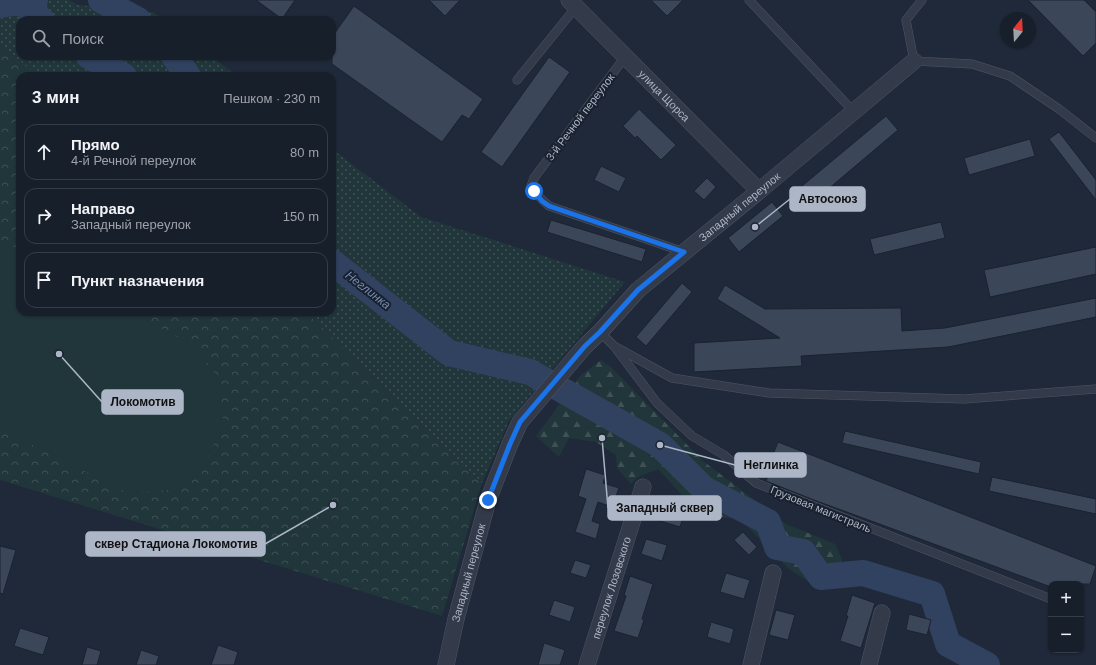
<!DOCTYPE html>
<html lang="ru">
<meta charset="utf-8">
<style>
:root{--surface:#171f2b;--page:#202733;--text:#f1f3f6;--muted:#9ea2a9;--line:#363d47}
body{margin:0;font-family:Helvetica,sans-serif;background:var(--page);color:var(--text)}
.controls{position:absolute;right:12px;bottom:12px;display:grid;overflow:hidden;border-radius:8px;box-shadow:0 1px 3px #0004}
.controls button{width:36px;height:36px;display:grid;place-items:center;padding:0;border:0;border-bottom:1px solid var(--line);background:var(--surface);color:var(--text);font:20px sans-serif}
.compass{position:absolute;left:1000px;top:12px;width:36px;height:36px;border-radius:50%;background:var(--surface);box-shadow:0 1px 3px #0004;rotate:18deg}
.stop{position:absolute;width:12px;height:12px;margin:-9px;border:3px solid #1a73e8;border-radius:50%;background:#fff}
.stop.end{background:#1a73e8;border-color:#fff;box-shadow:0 1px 4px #0008}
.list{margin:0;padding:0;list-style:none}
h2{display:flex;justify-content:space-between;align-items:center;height:52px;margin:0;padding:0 16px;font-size:17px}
h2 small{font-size:13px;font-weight:400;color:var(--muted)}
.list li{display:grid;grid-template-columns:26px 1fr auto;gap:12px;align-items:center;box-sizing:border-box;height:56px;margin:0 8px 8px;padding:0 8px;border:1px solid var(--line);border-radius:12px}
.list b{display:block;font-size:15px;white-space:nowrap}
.list p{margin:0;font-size:13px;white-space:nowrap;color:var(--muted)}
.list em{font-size:13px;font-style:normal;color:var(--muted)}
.icon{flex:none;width:22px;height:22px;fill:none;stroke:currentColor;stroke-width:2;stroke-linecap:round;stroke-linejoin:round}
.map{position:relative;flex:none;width:1096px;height:665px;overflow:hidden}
.search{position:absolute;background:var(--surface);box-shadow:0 1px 3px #0004;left:16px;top:16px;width:320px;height:44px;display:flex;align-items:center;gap:10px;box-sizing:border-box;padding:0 14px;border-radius:12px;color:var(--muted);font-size:15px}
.panel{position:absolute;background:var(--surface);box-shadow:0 1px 3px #0004;left:16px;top:72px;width:320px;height:244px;border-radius:12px}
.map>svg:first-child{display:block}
</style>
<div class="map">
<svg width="1096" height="665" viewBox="0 0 1096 665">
<defs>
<pattern id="grass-dots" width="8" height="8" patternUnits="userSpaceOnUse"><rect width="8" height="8" fill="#21363a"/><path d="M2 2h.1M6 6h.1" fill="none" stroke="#3f5155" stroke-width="1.8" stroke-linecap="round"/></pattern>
<pattern id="forest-firs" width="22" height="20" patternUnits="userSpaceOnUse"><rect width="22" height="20" fill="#21363a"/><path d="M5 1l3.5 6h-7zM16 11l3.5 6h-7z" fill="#3f5155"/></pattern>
<pattern id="park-crowns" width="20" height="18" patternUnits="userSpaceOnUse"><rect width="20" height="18" fill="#21363a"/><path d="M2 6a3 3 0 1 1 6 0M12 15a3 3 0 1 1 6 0" fill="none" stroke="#3f5155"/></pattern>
</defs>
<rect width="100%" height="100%" fill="#1f2939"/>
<path fill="url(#grass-dots)" d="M0,0h69l9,5 75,7 11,8h-144v36h191l26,20h-199l-38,-31z
M332,149l89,68 204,65 -116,139 -27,62 -176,-171h26z"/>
<path fill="url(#forest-firs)" d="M601,360l10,7 92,94 83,63 49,20 7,15 -2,9 -22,20 -29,-19 -49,-50 -30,-3 -29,-22 -23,-25 -20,8 -7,7 -14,-16 -1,-13 -20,-13 -27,-4 -10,19 -23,-21 45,-61z"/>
<path fill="url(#park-crowns)" d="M0,45l38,31h-18v236h286l176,171 -40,133 -442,-136z"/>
<path fill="#21363a" d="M0,241h3l17,9v62h112l58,32 26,31 8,51 -24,43 -29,21 -45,2 -126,-63z"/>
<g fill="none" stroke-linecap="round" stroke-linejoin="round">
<path stroke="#304260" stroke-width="26" d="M101,0l37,20
M21,2l21,18
M0,5l35,-5
M89,56l35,20
M174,56l14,20
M332,262l117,91 81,19 130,73 44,44 64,33 9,25 26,5 18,25 42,-4 69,21 16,50 39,21"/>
</g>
<path fill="#3b4759" stroke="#1b2230" d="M256,0h39l-13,19z
M429,0h31l-15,16z
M651,0h32l-16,16z
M1028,0h56l12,12v31l-13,13z
M354,6l129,93 -14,20 -7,-4 -20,27 -110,-78v-27z
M549,57l21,15 -68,95 -21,-15z
M639,109l37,36 -15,15 -24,-24 -2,2 -12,-12z
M886,116l12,14 -84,71 -12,-15z
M1059,132l37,48v20l-47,-61z
M1030,139l5,17 -66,19 -5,-17z
M601,166l25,12 -7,14 -25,-12z
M707,178l9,9 -12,13 -10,-9z
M772,202l11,14 -44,36 -11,-14z
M551,220l95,29 -4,13 -95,-30z
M941,222l4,16 -71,17 -4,-16z
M1096,247v27l-106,23 -6,-27z
M682,283l10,9 -46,54 -10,-9z
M725,285l40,24 136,-1 1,23 43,-3 151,-30v19l-148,30 -147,9 1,10 -108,6v-29l86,-5 -63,-39z
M845,431l136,31 -2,12 -137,-31z
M778,442l318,124 -6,18h-39v3l-237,-87 -48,-19 9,-22 -3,-2z
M586,469l19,6 -2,8 16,5 -7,19 -14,-5 -6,19 8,3 -4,15 -21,-7 11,-33 -8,-3z
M992,477l104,22v15l-107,-23z
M662,501l24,7 -6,19 -23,-7z
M743,532l14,15 -8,8 -15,-15z
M646,539l21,6 -5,16 -21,-7z
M0,546l16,4 -13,44 -3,-1z
M575,560l16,5 -5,13 -16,-5z
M726,573l24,7 -6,19 -24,-7z
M630,576l23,8 -11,35 2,1 -6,18 -24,-7 12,-35 -2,-1z
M852,595l23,8 -14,45 -21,-7 8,-25h-2z
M554,600l21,7 -5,15 -21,-7z
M776,610l19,5 -7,25 -19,-5z
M909,614l22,6 -4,15 -21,-5z
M711,622l23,7 -4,15 -23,-7z
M20,628l29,9 -6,18 -29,-9z
M544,643l21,7 -5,15h-22z
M218,645l20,7 -4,13h-23z
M87,647l14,4 -4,14h-15z
M141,650l18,6 -3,9h-20z"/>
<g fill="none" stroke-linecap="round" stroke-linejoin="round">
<defs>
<path id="lane" d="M749,0l105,112
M922,0l-16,20 8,41 58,3 38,12 49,33 37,29
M625,57l-91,121 -3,8c4,8 11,14 18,20l135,46
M517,80l59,-73
M600,332l14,14 58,32 97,15 195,6 132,-10
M614,346l43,57 35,33 32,19 32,28 295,116"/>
<g id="street">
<path id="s1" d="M569,0l190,191"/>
<path id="s2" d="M446,665l10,-46 32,-119 22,-56 10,-22 65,-76 15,-14 38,-42 121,-99 155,-130"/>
<path id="s3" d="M587,665l56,-178"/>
<path d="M751,665l22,-92"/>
<path d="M869,665l13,-52"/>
</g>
</defs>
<use href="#lane" stroke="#4e5664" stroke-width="9"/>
<use href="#street" stroke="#4e5664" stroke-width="17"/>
<use href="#lane" stroke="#333b4a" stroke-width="8"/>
<use href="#street" stroke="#333b4a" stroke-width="16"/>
</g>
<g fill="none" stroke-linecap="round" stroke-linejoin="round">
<path stroke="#1a73e8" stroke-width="5" d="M488,500l22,-56 10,-22 65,-76 15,-14 38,-42 46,-38 -135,-46 -7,-5 -8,-10"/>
</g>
<g text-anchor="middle" stroke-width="4" stroke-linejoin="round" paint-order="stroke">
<g font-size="11" fill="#adb6c6" stroke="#19202e">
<text dy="4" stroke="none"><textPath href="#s1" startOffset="135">улица Щорса</textPath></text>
<text transform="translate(580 117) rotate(-53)" y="4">3-й Речной переулок</text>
<text dy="4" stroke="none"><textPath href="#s2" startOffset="563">Западный переулок</textPath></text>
<text transform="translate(821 509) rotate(22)" y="4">Грузовая магистраль</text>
<text dy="4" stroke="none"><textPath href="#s2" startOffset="95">Западный переулок</textPath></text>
<text dy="4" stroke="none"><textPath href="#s3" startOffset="81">переулок Лозовского</textPath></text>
</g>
<g font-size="12" font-style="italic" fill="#748bb1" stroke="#19202e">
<text transform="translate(368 290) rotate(38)" y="4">Неглинка</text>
</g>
</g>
<path fill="none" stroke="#adb6c6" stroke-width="1.5" d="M755 227L790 199M59 354L102 402M660 445L735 465M602 438L608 508M333 505L265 544"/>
<g fill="#adb6c6" stroke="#19202e" stroke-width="1.5">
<circle cx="755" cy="227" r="4"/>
<circle cx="59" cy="354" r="4"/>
<circle cx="660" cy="445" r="4"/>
<circle cx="602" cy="438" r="4"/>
<circle cx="333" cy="505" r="4"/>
</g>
<g fill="#adb6c6" stroke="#adb6c6" stroke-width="1.5">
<rect x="790" y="187" width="75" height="24" rx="4"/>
<rect x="102" y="390" width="81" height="24" rx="4"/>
<rect x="735" y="453" width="71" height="24" rx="4"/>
<rect x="608" y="496" width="113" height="24" rx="4"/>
<rect x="86" y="532" width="179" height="24" rx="4"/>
</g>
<g font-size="12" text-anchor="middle" font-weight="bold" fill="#111">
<text x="828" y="203">Автосоюз</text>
<text x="143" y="406">Локомотив</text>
<text x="771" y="469">Неглинка</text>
<text x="665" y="512">Западный сквер</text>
<text x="176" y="548">сквер Стадиона Локомотив</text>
</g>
</svg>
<div class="controls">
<button>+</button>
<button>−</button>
</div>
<svg class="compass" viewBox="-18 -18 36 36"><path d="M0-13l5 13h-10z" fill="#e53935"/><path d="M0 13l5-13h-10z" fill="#9ea2a9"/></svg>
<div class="stop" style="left:534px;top:191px"></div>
<div class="stop end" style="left:488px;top:500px"></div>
<div class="search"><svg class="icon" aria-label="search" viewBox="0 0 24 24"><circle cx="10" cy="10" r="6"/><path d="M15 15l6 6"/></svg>Поиск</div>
<section class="panel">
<h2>3 мин<small>Пешком · 230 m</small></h2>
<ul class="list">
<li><svg class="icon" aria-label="ahead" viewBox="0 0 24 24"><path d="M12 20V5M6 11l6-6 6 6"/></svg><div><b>Прямо</b><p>4-й Речной переулок</p></div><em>80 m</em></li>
<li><svg class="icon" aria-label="right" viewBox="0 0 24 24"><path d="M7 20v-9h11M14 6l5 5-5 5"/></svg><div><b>Направо</b><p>Западный переулок</p></div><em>150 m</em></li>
<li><svg class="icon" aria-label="arrive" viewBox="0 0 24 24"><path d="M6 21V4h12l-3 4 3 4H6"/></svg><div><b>Пункт назначения</b></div></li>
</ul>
</section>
</div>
